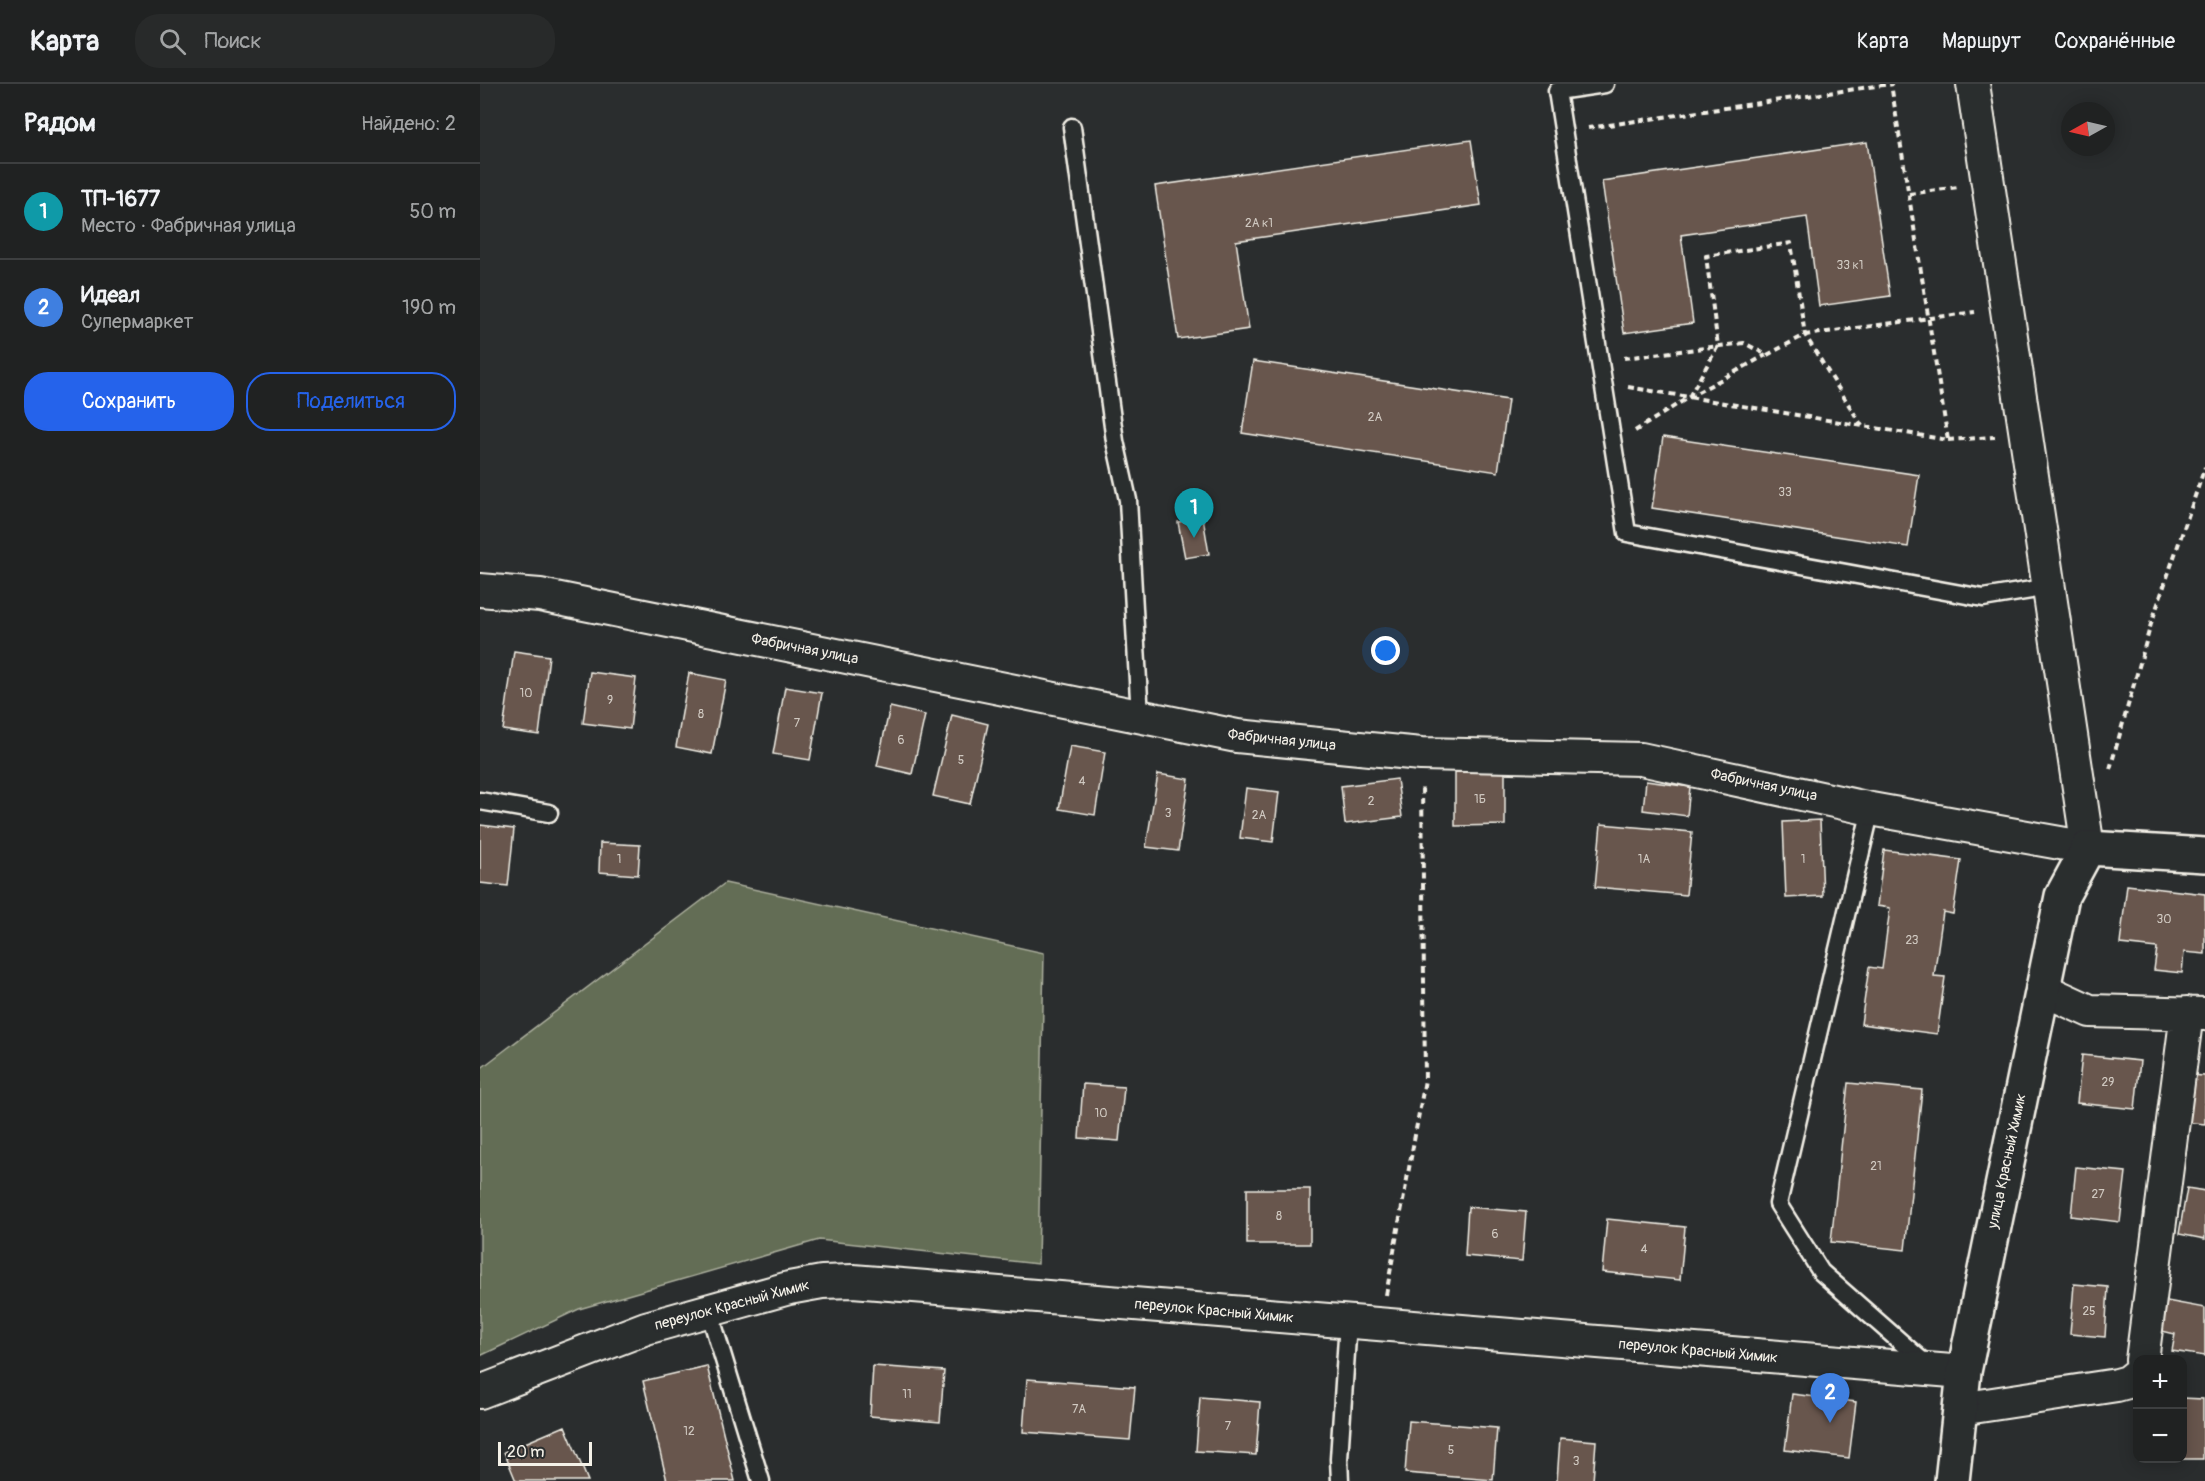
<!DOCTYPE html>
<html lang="ru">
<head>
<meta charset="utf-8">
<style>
	:root { --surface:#202222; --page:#282a2a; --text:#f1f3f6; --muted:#a2a4a5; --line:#3d3f40; --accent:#2563eb }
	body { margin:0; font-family:Pangolin,sans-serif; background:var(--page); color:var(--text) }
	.controls { position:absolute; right:18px; bottom:18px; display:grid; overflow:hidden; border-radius:12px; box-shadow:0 3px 15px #0003 }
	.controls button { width:54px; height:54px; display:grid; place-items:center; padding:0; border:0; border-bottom:2px solid var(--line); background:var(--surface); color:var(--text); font:30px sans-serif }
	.compass { position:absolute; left:1581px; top:18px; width:54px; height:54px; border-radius:50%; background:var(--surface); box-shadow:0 3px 15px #0003; rotate:262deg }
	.scale { position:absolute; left:18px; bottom:15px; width:94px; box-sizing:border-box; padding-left:6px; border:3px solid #f4f1e8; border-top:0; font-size:16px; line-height:21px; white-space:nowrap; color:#f4f1e8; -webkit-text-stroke:4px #2a2d2e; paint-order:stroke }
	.you { position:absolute; left:906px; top:567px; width:21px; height:21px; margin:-15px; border:4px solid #fff; border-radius:50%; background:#1a73e8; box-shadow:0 0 0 9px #1a73e833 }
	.badge { display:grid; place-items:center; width:39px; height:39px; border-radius:50%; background:var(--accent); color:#fff; font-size:20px; font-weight:700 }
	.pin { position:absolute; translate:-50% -50px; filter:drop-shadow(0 2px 3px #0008) }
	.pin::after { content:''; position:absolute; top:32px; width:21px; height:18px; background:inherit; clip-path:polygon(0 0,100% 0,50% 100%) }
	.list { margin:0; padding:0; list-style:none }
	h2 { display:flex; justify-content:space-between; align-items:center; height:78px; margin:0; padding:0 24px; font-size:26px }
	h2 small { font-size:20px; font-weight:400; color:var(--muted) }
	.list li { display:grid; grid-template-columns:39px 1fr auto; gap:18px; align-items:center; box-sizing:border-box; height:96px; padding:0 24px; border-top:2px solid var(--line) }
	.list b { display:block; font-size:22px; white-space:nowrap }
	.list p { margin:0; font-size:20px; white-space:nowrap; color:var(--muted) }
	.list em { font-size:20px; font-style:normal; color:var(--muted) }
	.actions { display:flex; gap:12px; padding:18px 24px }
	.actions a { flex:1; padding:14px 0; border:2px solid var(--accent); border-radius:24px; text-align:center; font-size:21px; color:var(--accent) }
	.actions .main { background:var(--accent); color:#fff }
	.icon { flex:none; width:33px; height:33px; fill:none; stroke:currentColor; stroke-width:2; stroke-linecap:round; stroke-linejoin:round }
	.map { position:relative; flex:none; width:1725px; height:1397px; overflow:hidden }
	header { display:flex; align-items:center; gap:36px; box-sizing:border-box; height:84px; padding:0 30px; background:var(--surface); border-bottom:2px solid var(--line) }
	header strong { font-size:28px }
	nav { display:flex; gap:33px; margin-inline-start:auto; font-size:21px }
	.search { width:420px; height:54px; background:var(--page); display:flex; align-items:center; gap:15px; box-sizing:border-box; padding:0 21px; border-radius:24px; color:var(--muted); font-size:22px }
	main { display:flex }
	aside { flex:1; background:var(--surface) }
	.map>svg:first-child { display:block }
</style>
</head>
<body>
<header>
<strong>Карта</strong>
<div class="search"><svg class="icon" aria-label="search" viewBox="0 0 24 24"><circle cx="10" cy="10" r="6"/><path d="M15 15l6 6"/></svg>Поиск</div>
<nav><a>Карта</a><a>Маршрут</a><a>Сохранённые</a></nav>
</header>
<main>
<aside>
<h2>Рядом<small>Найдено: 2</small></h2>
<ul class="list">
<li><span class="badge" style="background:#0f9aa8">1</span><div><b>ТП-1677</b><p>Место · Фабричная улица</p></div><em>50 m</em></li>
<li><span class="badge" style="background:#3f7fe0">2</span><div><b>Идеал</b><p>Супермаркет</p></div><em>190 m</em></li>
</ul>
<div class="actions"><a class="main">Сохранить</a><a>Поделиться</a></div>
</aside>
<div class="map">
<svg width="1725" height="1397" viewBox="0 0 1725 1397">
	<rect width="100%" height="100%" fill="#2a2d2e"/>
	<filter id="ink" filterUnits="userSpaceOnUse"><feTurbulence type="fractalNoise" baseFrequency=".0167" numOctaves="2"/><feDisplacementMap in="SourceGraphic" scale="12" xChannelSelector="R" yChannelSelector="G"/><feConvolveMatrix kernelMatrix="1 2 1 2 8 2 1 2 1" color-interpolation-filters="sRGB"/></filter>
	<g filter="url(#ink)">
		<path fill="#636d54" stroke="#acaf9e" stroke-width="1.5" d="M 245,799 L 564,869 L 558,1180 L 339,1156 L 99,1225 L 0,1272 L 0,985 Z"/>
		<path fill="#67574e" stroke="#f4f1e8" stroke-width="1.5" d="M 991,56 L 1001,121 L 756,157 L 769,245 L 698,255 L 675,102 Z
			M 1387,58 L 1410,212 L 1339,222 L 1327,133 L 1201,151 L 1213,239 L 1144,249 L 1122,97 Z
			M 773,277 L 1028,316 L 1018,388 L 762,349 Z
			M 1183,353 L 1439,391 L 1428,463 L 1172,424 Z
			M 723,434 L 729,470 L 705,474 L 698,438 Z
			M 34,567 L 69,572 L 59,651 L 23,646 Z
			M 110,588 L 156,594 L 150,645 L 103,639 Z
			M 209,589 L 246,596 L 232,670 L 196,663 Z
			M 305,603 L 342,609 L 330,676 L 293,670 Z
			M 410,623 L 445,631 L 432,690 L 397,682 Z
			M 472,631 L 508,640 L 490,720 L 453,712 Z
			M 590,662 L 625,668 L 615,731 L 579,725 Z
			M 975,688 L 1025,688 L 1025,741 L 975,742 Z
			M 678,690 L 709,695 L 698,767 L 666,763 Z
			M 917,695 L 922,733 L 865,740 L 861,702 Z
			M 1166,697 L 1210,703 L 1207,732 L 1163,726 Z
			M 766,704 L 799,708 L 793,758 L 760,754 Z
			M 1340,736 L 1343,812 L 1306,814 L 1303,738 Z
			M 1121,740 L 1212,748 L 1206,811 L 1115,803 Z
			M 0,741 L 34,745 L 28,802 L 0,799 Z
			M 120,759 L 160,761 L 158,791 L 119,788 Z
			M 1404,766 L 1481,776 L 1473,830 L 1463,828 L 1454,892 L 1465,893 L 1457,950 L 1381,940 L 1389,883 L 1402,885 L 1410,824 L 1397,822 Z
			M 1647,801 L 1725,810 L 1725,870 L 1704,868 L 1702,889 L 1674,886 L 1677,864 L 1640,860 Z
			M 1602,971 L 1660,977 L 1655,1025 L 1597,1019 Z
			M 1706,991 L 1725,992 L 1725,1040 L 1703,1038 Z
			M 1368,999 L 1442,1006 L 1425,1166 L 1351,1158 Z
			M 603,1000 L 644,1003 L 639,1057 L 599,1054 Z
			M 1596,1083 L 1646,1088 L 1640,1138 L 1591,1132 Z
			M 1707,1104 L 1725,1107 L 1725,1155 L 1699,1150 Z
			M 767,1105 L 830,1105 L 830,1160 L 767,1160 Z
			M 988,1123 L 1046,1128 L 1042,1177 L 985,1172 Z
			M 1127,1135 L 1205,1143 L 1200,1196 L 1122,1188 Z
			M 1594,1200 L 1628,1203 L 1625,1253 L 1590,1250 Z
			M 1687,1217 L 1725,1224 L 1725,1272 L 1692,1267 L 1695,1250 L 1682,1247 Z
			M 227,1282 L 255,1397 L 187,1397 L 163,1297 Z
			M 393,1282 L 464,1287 L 460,1338 L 390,1332 Z
			M 547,1295 L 655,1303 L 650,1356 L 543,1348 Z
			M 1312,1310 L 1376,1318 L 1369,1374 L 1305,1366 Z
			M 720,1313 L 780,1318 L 776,1371 L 716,1367 Z
			M 1702,1314 L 1723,1315 L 1723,1375 L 1675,1375 L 1702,1374 Z
			M 929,1337 L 1017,1344 L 1013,1396 L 925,1389 Z
			M 85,1342 L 108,1397 L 36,1397 L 24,1368 Z
			M 1080,1354 L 1116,1357 L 1113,1397 L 1077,1397 Z"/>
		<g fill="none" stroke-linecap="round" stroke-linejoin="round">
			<defs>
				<path id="lane" d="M 1125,0 L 1077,7 L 1147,449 L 1503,514 L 1569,503
					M 592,43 L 635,357 L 648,416 L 660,633
					M 0,717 L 69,729
					M 1391,725 L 1298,1120 L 1341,1188 L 1448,1282
					M 229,1227 L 281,1397
					M 860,1397 L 859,1375 L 868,1238"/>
				<path id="street" d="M 0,506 L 60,511 L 757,652 L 941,670 L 1161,675 L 1391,725 L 1608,764 L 1493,0
					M 1562,905 L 1610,927 L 1725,930
					M 1662,1276 L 1707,929
					M 0,1308 L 166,1244 L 309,1204 L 342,1198 L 373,1197 L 1484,1288
					M 1480,1325 L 1637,1301 L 1648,1298 L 1658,1290"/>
				<path id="secondary" d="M 1472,1397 L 1484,1288 L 1582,812 L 1608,764 L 1725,771"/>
			</defs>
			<use href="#lane" stroke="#f4f1e8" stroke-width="21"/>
			<use href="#street" stroke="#f4f1e8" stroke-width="36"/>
			<use href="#secondary" stroke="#f4f1e8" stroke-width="38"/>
			<path stroke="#f4f1e8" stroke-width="4" stroke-dasharray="6 4.5" stroke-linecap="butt" d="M 1108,44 L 1410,0
				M 1429,110 L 1478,103
				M 1144,274 L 1264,259 L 1287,271 L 1325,251 L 1495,228
				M 1148,303 L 1468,356 L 1411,0
				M 1209,313 L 1238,262 L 1226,172 L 1311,159 L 1325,251 L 1382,342
				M 1155,347 L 1209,313 L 1286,271
				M 1468,356 L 1515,353
				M 1630,685 L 1671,540 L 1725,383
				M 906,1211 L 945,996 L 942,700"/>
			<use href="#lane" stroke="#2a2d2e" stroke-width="16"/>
			<use href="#street" stroke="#2a2d2e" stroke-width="32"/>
			<use href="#secondary" stroke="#2a2d2e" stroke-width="33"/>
		</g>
	</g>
	<g text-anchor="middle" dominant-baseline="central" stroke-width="6" stroke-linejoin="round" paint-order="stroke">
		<g font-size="12" fill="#d1cac2">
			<text x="779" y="139">2А к1</text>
			<text x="1370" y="181">33 к1</text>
			<text x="895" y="333">2А</text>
			<text x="1305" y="408">33</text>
			<text x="46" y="609">10</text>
			<text x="130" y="616">9</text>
			<text x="221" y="630">8</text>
			<text x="317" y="639">7</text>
			<text x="421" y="656">6</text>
			<text x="481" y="676">5</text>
			<text x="602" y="697">4</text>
			<text x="1000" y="715">1Б</text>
			<text x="891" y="717">2</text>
			<text x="688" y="729">3</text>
			<text x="779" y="731">2А</text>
			<text x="139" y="775">1</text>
			<text x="1164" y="775">1А</text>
			<text x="1323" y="775">1</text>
			<text x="1684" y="835">30</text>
			<text x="1432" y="856">23</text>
			<text x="1628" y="998">29</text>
			<text x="621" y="1029">10</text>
			<text x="1396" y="1082">21</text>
			<text x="1618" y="1110">27</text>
			<text x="799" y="1132">8</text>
			<text x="1015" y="1150">6</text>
			<text x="1164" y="1165">4</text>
			<text x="1609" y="1227">25</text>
			<text x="427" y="1310">11</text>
			<text x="599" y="1325">7А</text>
			<text x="748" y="1342">7</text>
			<text x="209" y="1347">12</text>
			<text x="971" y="1366">5</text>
			<text x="1096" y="1377">3</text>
		</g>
		<g font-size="15" fill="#f4f1e8" stroke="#2a2d2e">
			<text transform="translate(325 565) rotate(11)">Фабричная улица</text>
			<text transform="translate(802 656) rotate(6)">Фабричная улица</text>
			<text transform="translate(1284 701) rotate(12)">Фабричная улица</text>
			<text transform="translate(1527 1077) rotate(-78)">улица Красный Химик</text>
			<text transform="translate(252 1221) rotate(-15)">переулок Красный Химик</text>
			<text transform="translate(734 1227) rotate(5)">переулок Красный Химик</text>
			<text transform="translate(1218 1267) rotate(5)">переулок Красный Химик</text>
		</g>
	</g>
</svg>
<div class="controls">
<button>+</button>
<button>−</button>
</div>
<svg class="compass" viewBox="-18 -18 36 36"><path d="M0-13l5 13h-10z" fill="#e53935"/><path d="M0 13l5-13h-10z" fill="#a2a4a5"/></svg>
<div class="scale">20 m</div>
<div class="you"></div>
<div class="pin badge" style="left:714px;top:454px;background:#0f9aa8">1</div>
<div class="pin badge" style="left:1350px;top:1339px;background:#3f7fe0">2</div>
</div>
</main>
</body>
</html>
